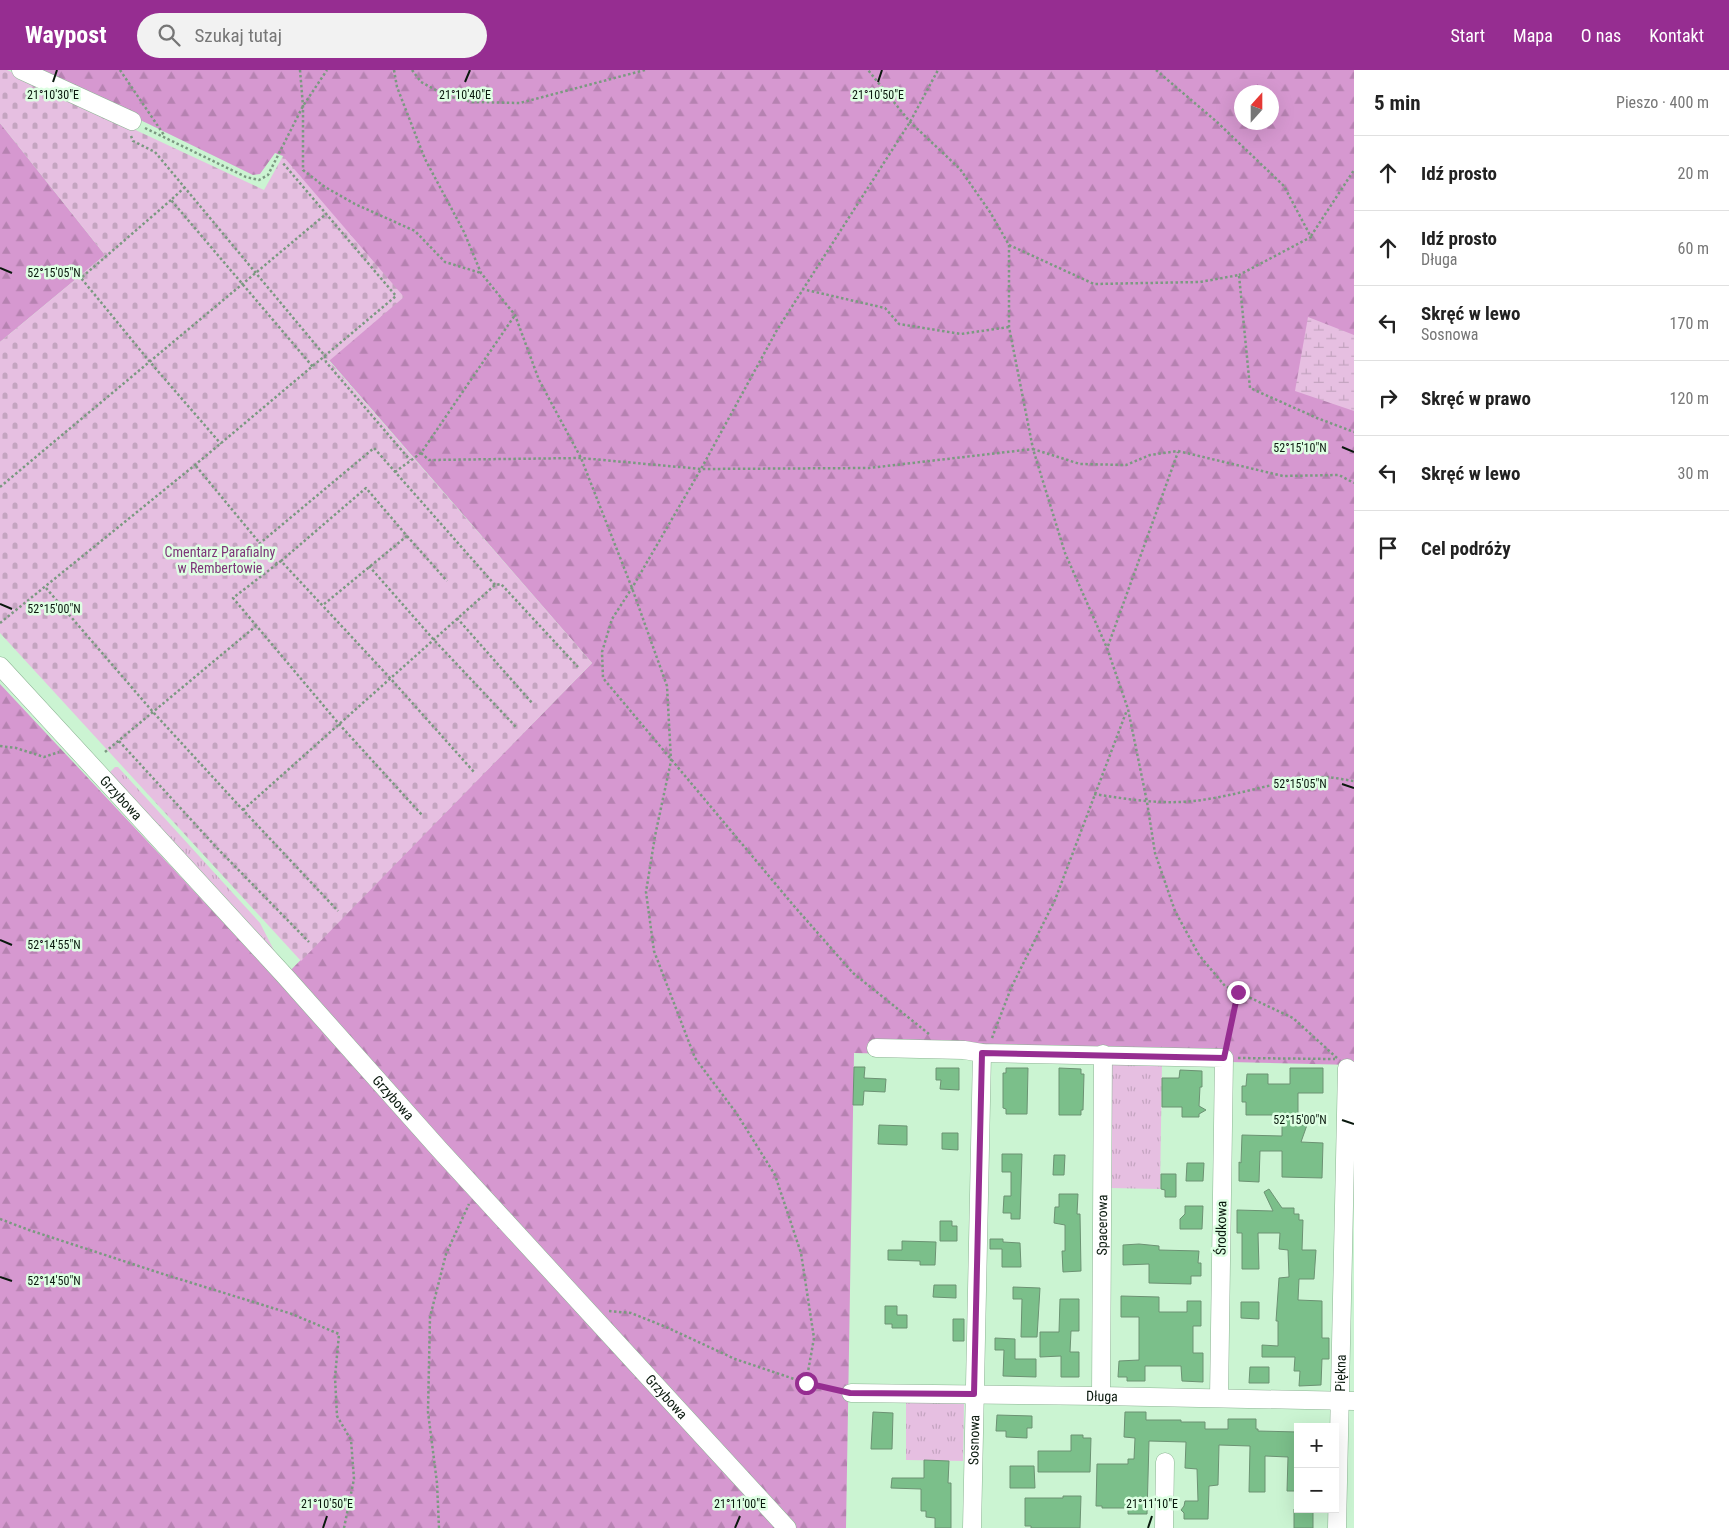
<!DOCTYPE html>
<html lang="pl">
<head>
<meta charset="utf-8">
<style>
	:root { --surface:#fff; --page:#f2f2f2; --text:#222; --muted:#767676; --line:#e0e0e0; --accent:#962d91 }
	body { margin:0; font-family:"Roboto Condensed",sans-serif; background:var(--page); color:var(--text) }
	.controls { position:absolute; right:15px; bottom:15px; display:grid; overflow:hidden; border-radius:0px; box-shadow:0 5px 20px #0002 }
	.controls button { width:45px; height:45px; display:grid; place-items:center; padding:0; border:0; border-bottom:1px solid var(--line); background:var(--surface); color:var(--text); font:25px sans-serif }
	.compass { position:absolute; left:1234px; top:15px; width:45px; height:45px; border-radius:50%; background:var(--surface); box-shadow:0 5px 20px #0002; rotate:21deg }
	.stop { position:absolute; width:15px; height:15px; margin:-11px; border:4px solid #962d91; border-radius:50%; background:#fff }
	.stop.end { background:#962d91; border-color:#fff; box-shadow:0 1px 5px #0008 }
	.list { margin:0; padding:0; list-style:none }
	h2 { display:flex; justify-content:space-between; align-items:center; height:65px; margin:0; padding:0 20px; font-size:21px }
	h2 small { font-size:16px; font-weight:400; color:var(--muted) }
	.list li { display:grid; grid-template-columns:32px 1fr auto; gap:15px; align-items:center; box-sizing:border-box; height:75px; padding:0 20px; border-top:1px solid var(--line) }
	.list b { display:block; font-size:19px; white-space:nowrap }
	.list p { margin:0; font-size:16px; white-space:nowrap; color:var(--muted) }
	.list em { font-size:16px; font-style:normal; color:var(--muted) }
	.icon { flex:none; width:28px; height:28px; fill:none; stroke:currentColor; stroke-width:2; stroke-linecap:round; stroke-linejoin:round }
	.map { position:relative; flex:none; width:1354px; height:1458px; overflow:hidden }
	header { display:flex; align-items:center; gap:30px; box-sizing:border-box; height:70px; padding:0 25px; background:var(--accent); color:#fff }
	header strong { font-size:24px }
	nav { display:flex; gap:28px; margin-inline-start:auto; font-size:18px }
	.search { width:350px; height:45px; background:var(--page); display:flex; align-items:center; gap:12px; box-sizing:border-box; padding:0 18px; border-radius:28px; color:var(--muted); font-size:19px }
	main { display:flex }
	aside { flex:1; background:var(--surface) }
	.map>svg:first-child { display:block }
</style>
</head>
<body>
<header>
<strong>Waypost</strong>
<div class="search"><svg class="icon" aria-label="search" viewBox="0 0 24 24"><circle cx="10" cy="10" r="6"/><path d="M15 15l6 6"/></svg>Szukaj tutaj</div>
<nav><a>Start</a><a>Mapa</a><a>O nas</a><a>Kontakt</a></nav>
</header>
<main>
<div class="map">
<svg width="1354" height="1458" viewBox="0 0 1354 1458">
	<defs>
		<pattern id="grass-tufts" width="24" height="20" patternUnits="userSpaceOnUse" patternTransform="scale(1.25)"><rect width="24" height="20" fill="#e6bfe1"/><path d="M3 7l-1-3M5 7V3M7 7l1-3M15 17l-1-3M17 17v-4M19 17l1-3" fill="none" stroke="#c4a4c0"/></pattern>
		<pattern id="forest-firs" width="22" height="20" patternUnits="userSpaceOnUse" patternTransform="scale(1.25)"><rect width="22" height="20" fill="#d698d0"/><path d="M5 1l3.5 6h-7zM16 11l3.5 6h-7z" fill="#b682b1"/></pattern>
		<pattern id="wetland-marsh" width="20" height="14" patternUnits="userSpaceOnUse" patternTransform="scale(1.25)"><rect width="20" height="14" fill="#e6bfe1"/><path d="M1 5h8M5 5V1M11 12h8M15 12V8" fill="none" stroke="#c4a4c0"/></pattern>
		<pattern id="cemetery-stones" width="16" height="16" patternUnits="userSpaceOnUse" patternTransform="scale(1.25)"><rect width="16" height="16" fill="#e6bfe1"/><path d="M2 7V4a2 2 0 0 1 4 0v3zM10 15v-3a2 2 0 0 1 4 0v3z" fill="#c4a4c0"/></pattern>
	</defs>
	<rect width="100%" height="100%" fill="#cbf4d2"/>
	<path fill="url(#grass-tufts)" d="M 115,697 L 118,697 L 260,853 L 278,888 L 108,704 Z
		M 1111,989 L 1162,991 L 1160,1119 L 1110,1118 Z
		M 906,1333 L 964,1333 L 963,1391 L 906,1390 Z"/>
	<path fill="url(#forest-firs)" fill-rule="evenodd" d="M 38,0 L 1354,0 L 1354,995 L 854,983 L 846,1458 L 0,1458 L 0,614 L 266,898 L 285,906 L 592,593 L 329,290 L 283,86 L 275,83 L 260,104 L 253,105 ZM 1242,22 L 1272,22 L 1272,52 L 1242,52 Z
		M 0,53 L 105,185 L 0,272 Z"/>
	<path fill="url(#wetland-marsh)" d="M 1308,247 L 1354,265 L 1354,341 L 1295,321 Z"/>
	<path fill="url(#cemetery-stones)" d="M 0,0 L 7,0 L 264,120 L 283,86 L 404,227 L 329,291 L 592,593 L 301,891 L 0,563 L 0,272 L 105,185 L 0,53 Z"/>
	<path fill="#7bbf8a" stroke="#6c9273" d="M 854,997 L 865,997 L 864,1008 L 886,1009 L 885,1022 L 864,1021 L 863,1035 L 853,1035 Z
		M 936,998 L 959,998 L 959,1020 L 940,1019 L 941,1010 L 936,1010 Z
		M 1006,998 L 1028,998 L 1027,1044 L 1006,1044 L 1006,1039 L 1003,1038 L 1003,1003 L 1006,1003 Z
		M 1059,998 L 1081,999 L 1081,1004 L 1084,1004 L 1083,1040 L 1081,1040 L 1081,1045 L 1059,1045 Z
		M 1290,998 L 1323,998 L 1323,1023 L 1298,1023 L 1298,1055 L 1307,1055 L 1301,1072 L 1323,1073 L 1322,1108 L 1282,1107 L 1282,1081 L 1260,1081 L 1259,1112 L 1239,1111 L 1239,1092 L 1241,1093 L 1242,1065 L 1282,1066 L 1282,1045 L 1246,1045 L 1246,1032 L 1242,1032 L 1242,1016 L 1246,1016 L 1247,1004 L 1268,1004 L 1268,1014 L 1290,1014 Z
		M 1180,1000 L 1202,1001 L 1202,1017 L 1200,1017 L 1199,1036 L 1206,1040 L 1199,1044 L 1199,1047 L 1182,1047 L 1182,1037 L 1162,1037 L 1162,1008 L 1179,1008 Z
		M 879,1055 L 907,1056 L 907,1075 L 878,1074 Z
		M 942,1063 L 958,1063 L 958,1080 L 942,1079 Z
		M 1002,1084 L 1022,1084 L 1020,1149 L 1011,1149 L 1011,1143 L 1003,1143 L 1004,1126 L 1011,1126 L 1011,1102 L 1002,1102 Z
		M 1054,1085 L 1065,1085 L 1064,1105 L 1053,1105 Z
		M 1187,1093 L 1204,1093 L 1203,1111 L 1186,1111 Z
		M 1161,1104 L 1176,1104 L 1176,1127 L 1165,1127 L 1165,1120 L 1161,1119 Z
		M 1269,1119 L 1282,1138 L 1294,1138 L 1294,1144 L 1299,1144 L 1299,1150 L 1303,1150 L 1302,1180 L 1316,1180 L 1314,1209 L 1299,1209 L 1298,1230 L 1322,1231 L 1322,1268 L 1329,1268 L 1329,1289 L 1322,1289 L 1321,1315 L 1299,1316 L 1300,1301 L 1294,1301 L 1295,1287 L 1262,1287 L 1262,1275 L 1278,1276 L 1278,1251 L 1276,1251 L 1279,1208 L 1289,1207 L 1288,1180 L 1279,1179 L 1280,1163 L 1258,1163 L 1259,1199 L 1242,1199 L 1242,1163 L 1237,1163 L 1237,1140 L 1273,1141 L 1264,1122 Z
		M 1059,1124 L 1078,1124 L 1077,1144 L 1080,1144 L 1081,1201 L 1063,1202 L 1062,1181 L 1065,1181 L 1065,1155 L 1054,1153 L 1055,1137 L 1059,1137 Z
		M 1185,1136 L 1203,1136 L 1202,1159 L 1180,1159 L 1180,1149 L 1185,1144 Z
		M 940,1151 L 952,1151 L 952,1156 L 957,1156 L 957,1171 L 940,1171 Z
		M 990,1169 L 1003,1169 L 1003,1172 L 1020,1173 L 1021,1197 L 1002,1197 L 1002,1179 L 990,1179 Z
		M 902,1171 L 936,1172 L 935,1195 L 920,1195 L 920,1191 L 888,1190 L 888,1180 L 902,1180 Z
		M 1139,1174 L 1159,1176 L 1159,1180 L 1199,1181 L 1198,1193 L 1201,1193 L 1201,1206 L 1191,1206 L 1191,1214 L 1149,1213 L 1149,1194 L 1123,1195 L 1123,1175 Z
		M 934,1215 L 956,1215 L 956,1228 L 933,1227 Z
		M 1013,1217 L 1040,1218 L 1037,1267 L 1021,1267 L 1022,1229 L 1013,1229 Z
		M 1121,1226 L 1159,1227 L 1159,1242 L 1187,1242 L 1187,1231 L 1201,1231 L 1201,1256 L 1193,1256 L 1193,1283 L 1203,1283 L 1203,1312 L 1182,1311 L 1181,1296 L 1145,1296 L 1145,1311 L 1127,1311 L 1127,1307 L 1118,1307 L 1119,1291 L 1139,1290 L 1139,1247 L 1121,1247 Z
		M 1060,1229 L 1079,1229 L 1079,1261 L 1071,1261 L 1070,1282 L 1079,1282 L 1079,1307 L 1061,1307 L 1061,1286 L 1040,1287 L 1040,1262 L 1059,1262 Z
		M 1241,1232 L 1259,1232 L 1259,1249 L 1241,1248 Z
		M 885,1236 L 897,1236 L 897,1245 L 907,1245 L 907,1258 L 892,1258 L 892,1254 L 885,1254 Z
		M 953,1249 L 964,1249 L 964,1271 L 953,1271 Z
		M 995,1268 L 1015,1269 L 1015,1289 L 1036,1289 L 1036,1307 L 1003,1306 L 1004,1280 L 995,1280 Z
		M 1250,1297 L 1269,1297 L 1269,1313 L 1249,1313 Z
		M 873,1342 L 893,1343 L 892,1379 L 871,1379 Z
		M 1125,1342 L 1146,1342 L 1146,1350 L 1181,1350 L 1181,1352 L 1205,1352 L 1205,1359 L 1228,1359 L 1228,1349 L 1256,1349 L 1256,1359 L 1258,1359 L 1258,1361 L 1298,1362 L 1298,1421 L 1287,1421 L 1288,1387 L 1265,1386 L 1265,1422 L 1249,1422 L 1250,1376 L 1219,1375 L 1218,1415 L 1209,1416 L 1208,1449 L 1184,1449 L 1184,1443 L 1181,1440 L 1184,1436 L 1185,1431 L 1198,1431 L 1197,1399 L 1185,1398 L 1186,1372 L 1149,1371 L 1147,1444 L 1128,1444 L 1128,1438 L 1102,1438 L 1102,1436 L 1096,1436 L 1097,1394 L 1128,1394 L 1128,1389 L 1134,1389 L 1135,1368 L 1124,1367 Z
		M 997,1345 L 1032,1346 L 1032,1358 L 1027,1358 L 1027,1368 L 1006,1367 L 1006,1361 L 996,1361 Z
		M 1071,1365 L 1083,1365 L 1083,1368 L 1091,1368 L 1090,1402 L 1038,1402 L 1038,1381 L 1071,1381 Z
		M 924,1390 L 949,1391 L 948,1413 L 951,1413 L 951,1458 L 935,1458 L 935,1448 L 926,1447 L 926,1441 L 921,1441 L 921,1419 L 891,1418 L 892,1408 L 924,1408 Z
		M 1010,1396 L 1034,1396 L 1035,1418 L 1010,1418 Z
		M 1063,1426 L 1081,1426 L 1080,1458 L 1031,1458 L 1031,1456 L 1025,1456 L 1025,1428 L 1063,1428 Z
		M 1294,1439 L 1313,1439 L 1313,1458 L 1294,1458 Z"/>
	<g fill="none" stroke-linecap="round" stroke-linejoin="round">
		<defs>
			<g id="minor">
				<path d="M 21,0 L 132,51"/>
				<path id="s1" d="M 0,596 L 285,906 L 439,1079 L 787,1458"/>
				<path d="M 876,978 L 964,980 L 982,983 L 1224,988 L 1219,1328"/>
				<path id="s2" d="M 851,1323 L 1101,1326 L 1354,1331"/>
				<path id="s3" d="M 1101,1326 L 1103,984"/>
				<path id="s4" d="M 972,1458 L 982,983"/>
				<path d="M 1164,1458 L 1165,1392"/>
				<path id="s5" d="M 1337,1458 L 1347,998"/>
			</g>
		</defs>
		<use href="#minor" stroke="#8db494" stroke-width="19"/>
		<path stroke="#7b9981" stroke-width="2.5" stroke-dasharray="2.5 2.5" stroke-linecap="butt" d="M 120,0 L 164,65
			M 300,0 L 303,36 L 303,100 L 325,117 L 355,134 L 415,161 L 445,192 L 481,203
			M 394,0 L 397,17 L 425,89 L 464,162 L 481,203 L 515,245 L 539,310 L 581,388 L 632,518 L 667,616 L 671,691 L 655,766 L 646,822 L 654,881 L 695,988 L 737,1044 L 775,1105 L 801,1183 L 814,1268 L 806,1313
			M 412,0 L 421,12 L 447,26 L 472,32 L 520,33 L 645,0
			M 1156,0 L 1217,52 L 1284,116 L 1311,167 L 1239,205
			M 145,58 L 246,107 L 259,110 L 268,105 L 303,36 L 327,0
			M 131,66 L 133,71 L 155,82 L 325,286 L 326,292 L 410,390
			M 185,117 L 171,130 L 313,297
			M 171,130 L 81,208 L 150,292 L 221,374
			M 1311,166 L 1354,100
			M 1009,175 L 1094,214 L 1200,212 L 1239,205 L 1250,318 L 1317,348 L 1354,362
			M 802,219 L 885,238 L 899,254 L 961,264 L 1009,257
			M 421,383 L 429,390 L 581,388 L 701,399 L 869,398 L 1033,379 L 1009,257 L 1009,175 L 990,142 L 960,99 L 910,52 L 868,0
			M 196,396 L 277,494 L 281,491 L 390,608 L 474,702
			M 395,402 L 421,383 L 515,245
			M 0,417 L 326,144
			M 407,466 L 447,511
			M 259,474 L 374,378 L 495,515
			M 281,491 L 366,418 L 407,466 L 323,535
			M 277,494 L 233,528 L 339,654 L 422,745
			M 369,496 L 434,570 L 516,657
			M 46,518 L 153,642 L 243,740 L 338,841
			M 457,548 L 533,634
			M 0,553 L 195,395 L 396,226 L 282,92
			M 1108,576 L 1178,382
			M 119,671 L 217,778 L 309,872
			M 0,676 L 16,678 L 44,687 L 59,682
			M 105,682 L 256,556
			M 1094,724 C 1132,730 1169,736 1208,729 C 1247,723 1284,709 1324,707 C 1334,707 1344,710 1354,711
			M 243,740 L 495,515 L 501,514 L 578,597
			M 929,964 L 853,903 L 794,836 L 603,608 L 602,582 L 612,549 L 632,518 L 701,399 L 777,260 L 910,52 L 938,0
			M 992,968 L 1011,918 L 1055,830 L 1127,640
			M 1226,975 L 1238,922
			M 1238,988 L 1335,989
			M 1337,988 L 1293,948 L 1225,916 L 1199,885 L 1175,841 L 1155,783 L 1147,732 L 1128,639 L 1107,578 L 1065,483 L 1033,379 L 1080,394 L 1126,395 L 1150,385 L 1178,381 L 1283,406 L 1339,405 L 1354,413
			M 0,1149 L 29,1160 L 163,1204 L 292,1244 L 339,1264 L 335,1307 L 337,1346 L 351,1370 L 354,1409 L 344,1458
			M 609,1241 L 631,1243 L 666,1257 L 735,1289 L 806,1313 L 837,1320
			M 439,1458 L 437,1413 L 428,1342 L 430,1247 L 446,1184 L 469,1134"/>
		<use href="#minor" stroke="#fff" stroke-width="18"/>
	</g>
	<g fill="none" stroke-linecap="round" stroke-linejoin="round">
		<path stroke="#962d91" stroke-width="6" d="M 806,1313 L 850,1323 L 974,1324 L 982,983 L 1224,988 L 1238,922"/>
	</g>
	<path fill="none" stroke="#0a190e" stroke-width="2" d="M 53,12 L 57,0M 465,12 L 470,0M 878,12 L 882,0M 0,198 L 12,203M 1342,377 L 1354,382M 0,534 L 12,539M 1342,714 L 1354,718M 0,870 L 12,875M 1342,1050 L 1354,1054M 0,1207 L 12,1211M 323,1458 L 327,1446M 735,1458 L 740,1446M 1148,1458 L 1152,1446"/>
	<g text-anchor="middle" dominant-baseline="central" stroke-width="5" stroke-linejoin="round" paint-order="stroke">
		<g font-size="14" fill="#7e3579" stroke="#deffe3">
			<text x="220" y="482">Cmentarz Parafialny<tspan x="220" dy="16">w Rembertowie</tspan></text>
		</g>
		<g font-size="14" fill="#0a190e" stroke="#deffe3">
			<text stroke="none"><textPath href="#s1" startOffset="179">Grzybowa</textPath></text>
			<text stroke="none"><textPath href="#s1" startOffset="584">Grzybowa</textPath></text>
			<text stroke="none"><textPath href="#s3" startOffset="171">Spacerowa</textPath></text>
			<text transform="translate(1221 1158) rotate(-89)">Środkowa</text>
			<text stroke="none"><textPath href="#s5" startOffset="155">Piękna</textPath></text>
			<text stroke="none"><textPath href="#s1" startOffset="989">Grzybowa</textPath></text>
			<text stroke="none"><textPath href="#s2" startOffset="251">Długa</textPath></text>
			<text stroke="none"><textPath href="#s4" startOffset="88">Sosnowa</textPath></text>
		</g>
	</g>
	<g font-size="12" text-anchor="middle" fill="#0a190e" stroke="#deffe3" stroke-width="5" stroke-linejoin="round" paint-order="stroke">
		<text x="53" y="29">21°10'30"E</text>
		<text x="465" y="29">21°10'40"E</text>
		<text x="878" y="29">21°10'50"E</text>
		<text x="54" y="207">52°15'05"N</text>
		<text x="1300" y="382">52°15'10"N</text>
		<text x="54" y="543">52°15'00"N</text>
		<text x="1300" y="718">52°15'05"N</text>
		<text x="54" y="879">52°14'55"N</text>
		<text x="1300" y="1054">52°15'00"N</text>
		<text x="54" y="1215">52°14'50"N</text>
		<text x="327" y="1438">21°10'50"E</text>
		<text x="740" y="1438">21°11'00"E</text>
		<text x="1152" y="1438">21°11'10"E</text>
	</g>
</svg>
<div class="controls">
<button>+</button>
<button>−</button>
</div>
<svg class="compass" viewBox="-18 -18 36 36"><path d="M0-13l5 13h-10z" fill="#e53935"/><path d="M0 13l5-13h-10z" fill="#767676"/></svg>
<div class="stop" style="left:806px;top:1313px"></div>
<div class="stop end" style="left:1238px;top:922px"></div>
</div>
<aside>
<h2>5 min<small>Pieszo · 400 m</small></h2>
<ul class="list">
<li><svg class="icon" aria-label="ahead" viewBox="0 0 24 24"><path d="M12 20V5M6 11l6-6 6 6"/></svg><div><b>Idź prosto</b></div><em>20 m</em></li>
<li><svg class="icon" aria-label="ahead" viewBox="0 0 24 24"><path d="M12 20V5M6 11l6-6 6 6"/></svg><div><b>Idź prosto</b><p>Długa</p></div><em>60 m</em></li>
<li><svg class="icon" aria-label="left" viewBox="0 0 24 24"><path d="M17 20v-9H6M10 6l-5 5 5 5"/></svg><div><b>Skręć w lewo</b><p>Sosnowa</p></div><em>170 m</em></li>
<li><svg class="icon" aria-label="right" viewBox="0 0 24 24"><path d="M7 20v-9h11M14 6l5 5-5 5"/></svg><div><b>Skręć w prawo</b></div><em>120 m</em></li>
<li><svg class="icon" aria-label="left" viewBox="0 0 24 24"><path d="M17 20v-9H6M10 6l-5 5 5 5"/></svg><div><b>Skręć w lewo</b></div><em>30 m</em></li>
<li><svg class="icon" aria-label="arrive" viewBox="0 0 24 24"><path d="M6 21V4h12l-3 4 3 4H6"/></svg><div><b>Cel podróży</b></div></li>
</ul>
</aside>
</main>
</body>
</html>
